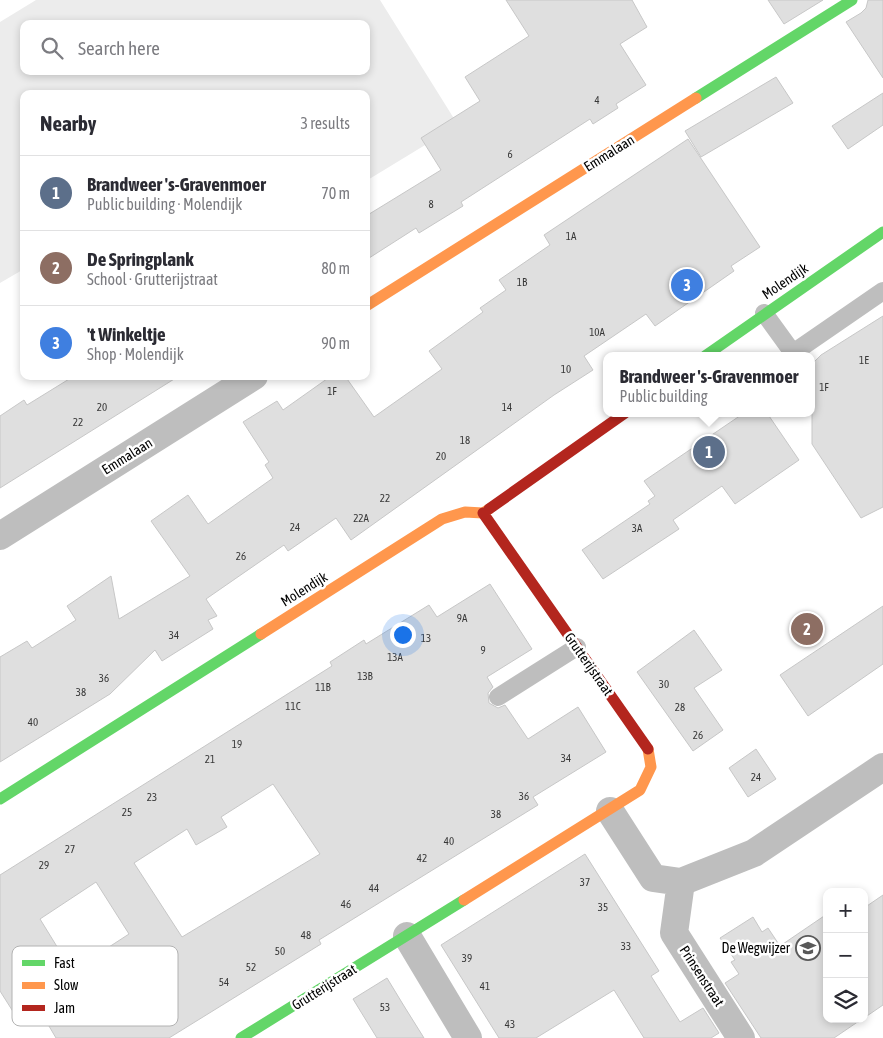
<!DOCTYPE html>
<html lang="en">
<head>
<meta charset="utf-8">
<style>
	:root { --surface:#fff; --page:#f7f7f7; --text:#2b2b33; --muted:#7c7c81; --line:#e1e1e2; --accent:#111827 }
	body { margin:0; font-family:"Asap Condensed",sans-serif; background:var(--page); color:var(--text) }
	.controls { position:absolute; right:15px; bottom:15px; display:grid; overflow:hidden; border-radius:10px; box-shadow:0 2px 8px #0003 }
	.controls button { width:45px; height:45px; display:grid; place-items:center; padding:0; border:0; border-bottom:1px solid var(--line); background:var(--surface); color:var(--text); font:25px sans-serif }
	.you { position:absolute; left:402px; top:634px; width:18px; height:18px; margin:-12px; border:4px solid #fff; border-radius:50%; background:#1a73e8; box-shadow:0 0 0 8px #1a73e833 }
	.badge { display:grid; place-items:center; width:32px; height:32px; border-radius:50%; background:var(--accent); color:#fff; font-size:16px; font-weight:700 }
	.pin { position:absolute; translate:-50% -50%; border:2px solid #fff; box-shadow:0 1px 5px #0006 }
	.popup { position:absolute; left:603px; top:352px; width:212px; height:65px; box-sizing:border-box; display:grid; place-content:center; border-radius:10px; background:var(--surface); filter:drop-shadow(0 1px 4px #0005); font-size:16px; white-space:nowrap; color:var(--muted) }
	.popup b { font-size:19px; color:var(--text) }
	.popup::after { content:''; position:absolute; left:50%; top:100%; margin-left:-10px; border:10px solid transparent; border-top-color:var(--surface) }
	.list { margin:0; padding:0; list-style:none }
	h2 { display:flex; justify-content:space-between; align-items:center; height:65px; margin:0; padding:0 20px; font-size:21px }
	h2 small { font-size:16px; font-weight:400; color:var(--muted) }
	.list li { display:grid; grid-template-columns:32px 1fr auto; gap:15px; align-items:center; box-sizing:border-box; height:75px; padding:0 20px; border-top:1px solid var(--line) }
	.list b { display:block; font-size:19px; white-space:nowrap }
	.list p { margin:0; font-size:16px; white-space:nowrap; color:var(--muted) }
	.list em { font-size:16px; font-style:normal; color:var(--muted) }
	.icon { flex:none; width:28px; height:28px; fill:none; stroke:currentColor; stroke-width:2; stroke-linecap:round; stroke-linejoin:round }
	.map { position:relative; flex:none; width:883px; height:1038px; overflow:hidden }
	.search { position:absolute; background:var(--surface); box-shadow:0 2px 8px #0003; left:20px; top:20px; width:350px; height:55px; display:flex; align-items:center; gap:12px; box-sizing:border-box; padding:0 18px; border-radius:10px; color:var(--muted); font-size:19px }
	.panel { position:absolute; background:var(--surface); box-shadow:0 2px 8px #0003; left:20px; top:90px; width:350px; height:290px; border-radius:10px }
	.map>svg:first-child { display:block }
</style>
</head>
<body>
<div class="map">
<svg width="883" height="1038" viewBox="0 0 883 1038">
	<rect width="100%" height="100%" fill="#fff"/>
	<path fill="#ececec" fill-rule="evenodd" d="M 36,0 L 380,0 L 458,125 L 366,181 L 366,94 L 24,94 L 24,269 L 0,283 L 0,22 ZM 24,24 L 366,24 L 366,71 L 24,71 Z"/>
	<path fill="#dfdfdf" stroke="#c7c7c7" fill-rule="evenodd" d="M 506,0 L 632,0 L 647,27 L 620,44 L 646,85 L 616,104 L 618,108 L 593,124 L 590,119 L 461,202 L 463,206 L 419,233 L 416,228 L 366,260 L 366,216 L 441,170 L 421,138 L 480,101 L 465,77 L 529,36 Z
		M 768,0 L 823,0 L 784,24 Z
		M 868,0 L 883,0 L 883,78 L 846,22 L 861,13 L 866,8 Z
		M 776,77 L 793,103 L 701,157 L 685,131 Z
		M 883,93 L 883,125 L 848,149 L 832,126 Z
		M 688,139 L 760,247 L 731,266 L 734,271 L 655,326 L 646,314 L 584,356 L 593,370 L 554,395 L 351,540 L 336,518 L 288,551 L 284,545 L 206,599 L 217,616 L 208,620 L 213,629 L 162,661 L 155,650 L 110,694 L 0,762 L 0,657 L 27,641 L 32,648 L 76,620 L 67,606 L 111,576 L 119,619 L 190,576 L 151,521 L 188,495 L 208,524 L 273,478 L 265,465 L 269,462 L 243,422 L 277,401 L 283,410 L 331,376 L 345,376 L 374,417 L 442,369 L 429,351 L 483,312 L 480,308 L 506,290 L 499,280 L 550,245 L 544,235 Z
		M 883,316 L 883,507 L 861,518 L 812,444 L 812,364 L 821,355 Z
		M 74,376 L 179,376 L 0,488 L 0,416 L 24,400 L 27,405 Z
		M 744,413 L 767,413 L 799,460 L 735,504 L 722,486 L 673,520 L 679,529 L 603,579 L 582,550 L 650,504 L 648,501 L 655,496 L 644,481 Z
		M 490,584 L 532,649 L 487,677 L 493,687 L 488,693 L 489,703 L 498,708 L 505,705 L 528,739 L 578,707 L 606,752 L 533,797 L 538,805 L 319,940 L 321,944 L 169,1038 L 56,1038 L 39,1009 L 19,1021 L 0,991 L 0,875 L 332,666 L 330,662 L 364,640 L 366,644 L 429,605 L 437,617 ZM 273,784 L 320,854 L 182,937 L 134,863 L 187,829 L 196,845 L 227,827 L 221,817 ZM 96,882 L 129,934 L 72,971 L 40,919 Z
		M 883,606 L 883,664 L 808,716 L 780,675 Z
		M 694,630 L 722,670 L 694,688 L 723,730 L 693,751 L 637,672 Z
		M 756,749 L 776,779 L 748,797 L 729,768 Z
		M 585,854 L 659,971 L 651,976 L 680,1022 L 703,1008 L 719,1033 L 711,1038 L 644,1038 L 614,990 L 536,1038 L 499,1038 L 441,945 Z
		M 883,895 L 883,1005 L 864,1018 L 864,908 Z
		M 827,914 L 827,1019 L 862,1019 L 834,1038 L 761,1038 L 725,983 L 739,974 L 731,962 L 735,960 L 720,938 L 753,917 L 762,932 L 768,928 L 780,946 Z
		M 387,978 L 404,1006 L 424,1038 L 377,1038 L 353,999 Z"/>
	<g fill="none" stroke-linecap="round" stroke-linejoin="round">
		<path stroke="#bebebe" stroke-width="18" d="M 764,313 L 793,353 L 883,291
			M 498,697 L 577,647"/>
		<path stroke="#bebebe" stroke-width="28" d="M 0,536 L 254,376
			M 610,811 L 653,878 L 681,882 L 754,853 L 883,767
			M 681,882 L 674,933 L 741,1038
			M 407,936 L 468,1038"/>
		<path stroke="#63d668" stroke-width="11" d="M 696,98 L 852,0
			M 705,356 L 883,232
			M 0,799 L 261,634
			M 241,1038 L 464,900"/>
		<path stroke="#ff974d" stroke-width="11" d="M 366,306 L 696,98
			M 261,634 L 442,519 L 465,512 L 483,513 L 489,509
			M 464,900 L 640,790 L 651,767 L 648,749"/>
		<path stroke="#b3261e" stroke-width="11" d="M 489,509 L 625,413
			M 483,513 L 648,749"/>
	</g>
	<defs>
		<symbol id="school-ring" viewBox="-11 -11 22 22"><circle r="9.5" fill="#fff" stroke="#595959" stroke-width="1.5"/><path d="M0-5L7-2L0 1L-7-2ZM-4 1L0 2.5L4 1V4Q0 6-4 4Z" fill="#595959"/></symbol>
	</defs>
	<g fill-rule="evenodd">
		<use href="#school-ring" x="794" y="934" width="28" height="28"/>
	</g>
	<g text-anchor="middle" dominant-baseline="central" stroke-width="5" stroke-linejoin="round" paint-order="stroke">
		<g font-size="11" fill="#383838">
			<text x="597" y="100">4</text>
			<text x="510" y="154">6</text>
			<text x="431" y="204">8</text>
			<text x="571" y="236">1A</text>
			<text x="522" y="282">1B</text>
			<text x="597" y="332">10A</text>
			<text x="864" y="360">1E</text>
			<text x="566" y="369">10</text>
			<text x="824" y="387">1F</text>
			<text x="332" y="391">1F</text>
			<text x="102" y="407">20</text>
			<text x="507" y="407">14</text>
			<text x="78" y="422">22</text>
			<text x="465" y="440">18</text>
			<text x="441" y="456">20</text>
			<text x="385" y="498">22</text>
			<text x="361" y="518">22A</text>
			<text x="295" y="527">24</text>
			<text x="637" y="528">3A</text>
			<text x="241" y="556">26</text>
			<text x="462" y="618">9A</text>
			<text x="174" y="635">34</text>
			<text x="426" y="638">13</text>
			<text x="483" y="650">9</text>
			<text x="395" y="657">13A</text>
			<text x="365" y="676">13B</text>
			<text x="104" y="678">36</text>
			<text x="664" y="684">30</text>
			<text x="323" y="687">11B</text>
			<text x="81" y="692">38</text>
			<text x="293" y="706">11C</text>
			<text x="680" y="707">28</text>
			<text x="33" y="722">40</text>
			<text x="698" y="735">26</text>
			<text x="237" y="744">19</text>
			<text x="566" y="758">34</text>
			<text x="210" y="759">21</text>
			<text x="756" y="777">24</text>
			<text x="524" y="796">36</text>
			<text x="152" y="797">23</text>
			<text x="127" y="812">25</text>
			<text x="496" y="814">38</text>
			<text x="449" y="841">40</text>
			<text x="70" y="849">27</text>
			<text x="422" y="858">42</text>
			<text x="44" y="865">29</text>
			<text x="585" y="882">37</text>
			<text x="374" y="888">44</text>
			<text x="346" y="904">46</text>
			<text x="603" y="907">35</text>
			<text x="306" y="935">48</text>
			<text x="626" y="946">33</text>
			<text x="280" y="951">50</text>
			<text x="467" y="958">39</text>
			<text x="251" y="967">52</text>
			<text x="224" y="982">54</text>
			<text x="485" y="986">41</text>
			<text x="385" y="1007">53</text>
			<text x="510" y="1024">43</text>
		</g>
		<g font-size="14" fill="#000" stroke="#fff">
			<text transform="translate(609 153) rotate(-32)">Emmalaan</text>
			<text transform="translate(785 281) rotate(-34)">Molendijk</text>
			<text transform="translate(127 456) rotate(-32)">Emmalaan</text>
			<text transform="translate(304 589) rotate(-32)">Molendijk</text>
			<text transform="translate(589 664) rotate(55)">Grutterijstraat</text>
			<text transform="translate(702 976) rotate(57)">Prinsenstraat</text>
			<text transform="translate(324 987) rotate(-32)">Grutterijstraat</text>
		</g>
		<g font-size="14" fill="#000" stroke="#fff" text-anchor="end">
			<text x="790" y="948">De Wegwijzer</text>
		</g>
	</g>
	<rect x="12" y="946" width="166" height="80" rx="8" fill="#fff" stroke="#b2b2b2" stroke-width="1"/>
	<rect x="22" y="960" width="23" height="6" fill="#63d668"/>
	<rect x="22" y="982" width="23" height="7" fill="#ff974d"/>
	<rect x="22" y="1005" width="23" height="6" fill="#b3261e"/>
	<g font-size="14" fill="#000">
		<text x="54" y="968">Fast</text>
		<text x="54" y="990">Slow</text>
		<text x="54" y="1013">Jam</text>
	</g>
</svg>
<div class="controls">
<button>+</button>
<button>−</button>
<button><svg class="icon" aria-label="layers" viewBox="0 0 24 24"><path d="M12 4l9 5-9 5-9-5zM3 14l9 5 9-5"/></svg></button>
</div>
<div class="you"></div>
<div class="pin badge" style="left:709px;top:452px;background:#5c6f8a">1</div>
<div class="popup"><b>Brandweer 's-Gravenmoer</b>Public building</div>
<div class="pin badge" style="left:807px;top:629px;background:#8d6e63">2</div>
<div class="pin badge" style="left:687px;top:285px;background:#3f7fe0">3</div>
<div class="search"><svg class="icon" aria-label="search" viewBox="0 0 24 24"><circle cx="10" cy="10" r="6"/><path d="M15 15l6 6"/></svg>Search here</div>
<section class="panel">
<h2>Nearby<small>3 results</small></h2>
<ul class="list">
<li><span class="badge" style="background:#5c6f8a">1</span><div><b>Brandweer 's-Gravenmoer</b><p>Public building · Molendijk</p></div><em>70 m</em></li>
<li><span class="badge" style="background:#8d6e63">2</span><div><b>De Springplank</b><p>School · Grutterijstraat</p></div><em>80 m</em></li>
<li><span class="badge" style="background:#3f7fe0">3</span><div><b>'t Winkeltje</b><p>Shop · Molendijk</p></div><em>90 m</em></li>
</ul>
</section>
</div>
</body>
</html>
